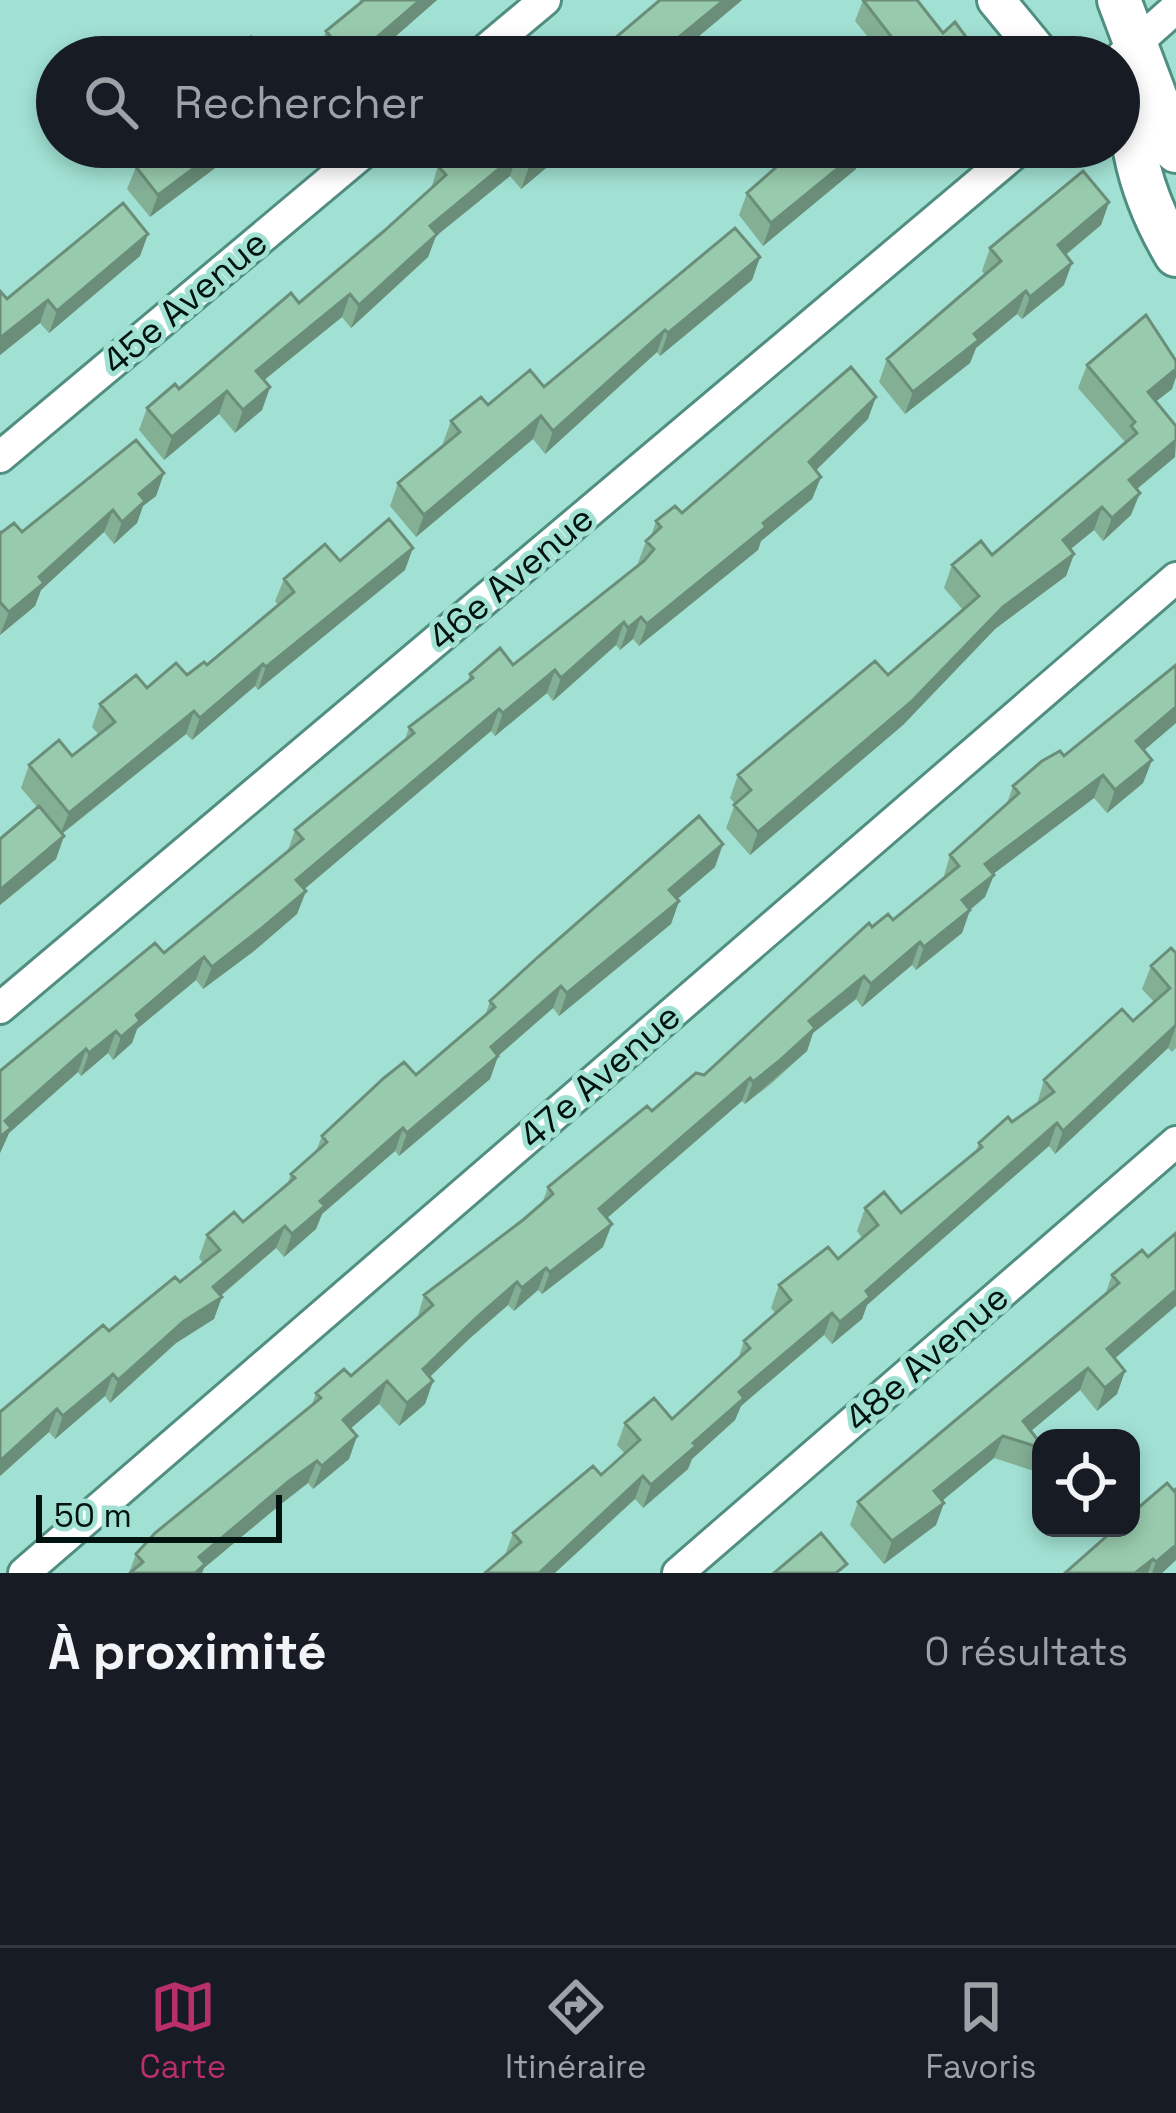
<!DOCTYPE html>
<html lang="fr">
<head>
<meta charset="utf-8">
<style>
	:root { --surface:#171b24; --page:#242831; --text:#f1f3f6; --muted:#9ea1a6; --line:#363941; --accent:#b92f6b }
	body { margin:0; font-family:"Space Grotesk",sans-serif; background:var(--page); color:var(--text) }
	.controls { position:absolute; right:36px; bottom:36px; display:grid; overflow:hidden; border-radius:24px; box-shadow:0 6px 18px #0003 }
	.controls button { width:108px; height:108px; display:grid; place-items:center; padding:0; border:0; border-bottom:3px solid var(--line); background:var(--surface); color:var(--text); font:60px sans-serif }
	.scale { position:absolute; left:36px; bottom:30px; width:246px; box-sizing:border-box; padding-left:12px; border:6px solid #00130f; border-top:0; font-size:33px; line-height:42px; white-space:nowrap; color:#00130f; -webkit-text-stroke:9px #a1e1d3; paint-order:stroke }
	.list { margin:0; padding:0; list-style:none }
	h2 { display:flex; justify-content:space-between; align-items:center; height:156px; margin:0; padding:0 48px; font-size:51px }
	h2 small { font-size:39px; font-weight:400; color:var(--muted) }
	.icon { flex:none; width:66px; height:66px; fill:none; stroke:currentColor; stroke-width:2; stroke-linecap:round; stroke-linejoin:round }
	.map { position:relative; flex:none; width:1176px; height:1573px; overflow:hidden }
	.search { position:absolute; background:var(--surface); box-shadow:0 6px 18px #0003; left:36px; right:36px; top:36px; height:132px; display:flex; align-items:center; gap:30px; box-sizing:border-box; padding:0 42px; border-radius:66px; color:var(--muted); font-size:45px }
	.sheet { height:372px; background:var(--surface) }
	nav { display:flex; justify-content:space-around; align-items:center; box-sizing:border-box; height:168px; border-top:3px solid var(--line); background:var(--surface); font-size:33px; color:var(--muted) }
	nav a { display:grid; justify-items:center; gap:6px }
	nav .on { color:var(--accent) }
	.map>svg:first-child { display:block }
</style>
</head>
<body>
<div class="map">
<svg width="1176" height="1573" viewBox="0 0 1176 1573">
	<rect width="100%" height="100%" fill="#a1e1d3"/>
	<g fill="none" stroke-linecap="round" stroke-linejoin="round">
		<defs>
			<path id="minor" d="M 1122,56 L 1176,8
				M 477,57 L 545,0
				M 0,457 L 370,147
				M 0,1008 L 1022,147
				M 24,1573 L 1176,578
				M 678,1573 L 1176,1142"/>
			<path id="tertiary" d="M 996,0 L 1043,57"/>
			<path id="secondary" d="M 1119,0 L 1176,151
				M 1134,44 C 1123,123 1135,186 1176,255"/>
		</defs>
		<use href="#minor" stroke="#4f8e80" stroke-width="36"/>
		<use href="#tertiary" stroke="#4f8e80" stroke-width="42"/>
		<use href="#secondary" stroke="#4f8e80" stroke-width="48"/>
		<use href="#minor" stroke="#fff" stroke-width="30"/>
		<use href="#tertiary" stroke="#fff" stroke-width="36"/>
		<use href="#secondary" stroke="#fff" stroke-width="42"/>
	</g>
	<path fill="#83af95" d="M 359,0 L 437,0 L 372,57 L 320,57 L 318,54 L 326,31 L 361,2 Z
		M 742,0 L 674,57 L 608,57 L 615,38 Z
		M 863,0 L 943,33 L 981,57 L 884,57 L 855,21 Z
		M 243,147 L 150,217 L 127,189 L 136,167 Z
		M 460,147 L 567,147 L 564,153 L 521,189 L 510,176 L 436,236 L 428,257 L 351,328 L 342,317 L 264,380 L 270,387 L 262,410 L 235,433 L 219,414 L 164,460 L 139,430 L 147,408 L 179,389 L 299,303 L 384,231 L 431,189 L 438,166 Z
		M 876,147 L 911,147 L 893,163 Z
		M 856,169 L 763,246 L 739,215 L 747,193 Z
		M 1109,202 L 1101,225 L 1066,255 L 1064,285 L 1022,319 L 1017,314 L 976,348 L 970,363 L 905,414 L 879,382 L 887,359 L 985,275 L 982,271 L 990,248 Z
		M 148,234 L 140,256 L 49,333 L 40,323 L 0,355 L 0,291 L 7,299 Z
		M 760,257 L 752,280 L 660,356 L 657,352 L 545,454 L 533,439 L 416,537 L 390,506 L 398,483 L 444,445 L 443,443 L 451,421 L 488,405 L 544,387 Z
		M 1087,365 L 1172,389 L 1156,401 L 1176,426 L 1175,457 L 1137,489 L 1131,515 L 1103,541 L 1094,530 L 1070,549 L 1074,554 L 1066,576 L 995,629 L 903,725 L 750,855 L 726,828 L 735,804 L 730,798 L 738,775 L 888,675 L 963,610 L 944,588 L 952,565 L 992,555 L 1124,444 L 1125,442 L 1078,388 Z
		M 868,419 L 816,470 L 821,477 L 812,499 L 761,541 L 758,550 L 639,646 L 633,639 L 620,650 L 616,645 L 553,701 L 547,693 L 495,736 L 491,731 L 304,889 L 306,891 L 297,914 L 254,951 L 203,989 L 196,980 L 137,1029 L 132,1043 L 113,1060 L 108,1053 L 81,1076 L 78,1072 L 9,1133 L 0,1153 L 0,1071 L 164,953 L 287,853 L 295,830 L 405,740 L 409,727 L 467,683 L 470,674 L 513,665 L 639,565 L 638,563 L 646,541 L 651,536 L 656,521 L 682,513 Z
		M 164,473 L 156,496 L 143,506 L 137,523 L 114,544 L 104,532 L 41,590 L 35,606 L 0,635 L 0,532 L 22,532 Z
		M 340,561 L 405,570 L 258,690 L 255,686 L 192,740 L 186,734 L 62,834 L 64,836 L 56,859 L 0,905 L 0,839 L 37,807 L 21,788 L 29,765 L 72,756 L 99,735 L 92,727 L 100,704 L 187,675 L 207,665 L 278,605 L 275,601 L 284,579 Z
		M 1176,665 L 1176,723 L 1144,750 L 1152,760 L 1143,783 L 1107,813 L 1094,798 L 993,874 L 985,897 L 970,910 L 962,933 L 916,970 L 912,965 L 862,1007 L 856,999 L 813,1033 L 807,1051 L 771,1084 L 745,1104 L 742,1101 L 607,1218 L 603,1247 L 542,1294 L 538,1290 L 514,1311 L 508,1305 L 469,1339 L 430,1377 L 433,1381 L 425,1404 L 399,1426 L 379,1404 L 350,1429 L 357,1436 L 349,1459 L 313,1489 L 308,1483 L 281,1504 L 204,1568 L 202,1573 L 129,1573 L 136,1554 L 311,1407 L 316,1393 L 351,1376 L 417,1319 L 424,1295 L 523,1220 L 542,1204 L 548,1187 L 704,1075 L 872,927 L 893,920 L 943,879 L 950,855 L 1007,803 L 1013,786 L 1064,756 Z
		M 715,867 L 677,899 L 679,901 L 671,924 L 559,1016 L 553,1008 L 498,1056 L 490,1079 L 399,1156 L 395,1151 L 322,1214 L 316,1229 L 284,1257 L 276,1248 L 221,1296 L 214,1319 L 176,1343 L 110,1403 L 105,1396 L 55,1439 L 49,1432 L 0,1476 L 109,1331 L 180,1282 L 203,1263 L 199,1258 L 207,1235 L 243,1222 L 287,1185 L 291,1174 L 316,1151 L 322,1136 L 416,1075 L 485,1016 L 490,1001 Z
		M 1176,953 L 1176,1048 L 1172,1052 L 1168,1048 L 1055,1154 L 1049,1146 L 867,1305 L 862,1319 L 832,1344 L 824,1335 L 741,1406 L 735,1420 L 692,1459 L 688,1469 L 643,1508 L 635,1499 L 505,1555 L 513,1533 L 601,1475 L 625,1454 L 617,1445 L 625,1423 L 672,1419 L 738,1359 L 744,1341 L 776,1314 L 771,1308 L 779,1285 L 838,1259 L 862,1238 L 857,1231 L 865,1208 L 901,1213 L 975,1153 L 979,1143 L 1037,1104 L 1044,1080 L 1133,1021 L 1154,1002 L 1142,989 L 1151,966 Z
		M 1112,1275 L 1151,1325 L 1114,1358 L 1125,1371 L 1117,1394 L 1097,1411 L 1080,1390 L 1031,1431 L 1041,1444 L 1041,1460 L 1037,1472 L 994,1458 L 942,1501 L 944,1503 L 936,1525 L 884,1564 L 850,1525 L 858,1502 L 1105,1295 Z
		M 1176,1489 L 1176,1560 L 1162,1573 L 1065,1573 Z"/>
	<path fill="#6a8e79" d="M 420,0 L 437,0 L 372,57 L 354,57 Z
		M 724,0 L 742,0 L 674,57 L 660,57 L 662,51 Z
		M 222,147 L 243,147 L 150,217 L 158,195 Z
		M 553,147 L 567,147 L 564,153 L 521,189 L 529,167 Z
		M 864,147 L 856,169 L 763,246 L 771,223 Z
		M 898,147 L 911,147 L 893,163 Z
		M 518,153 L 510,176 L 436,236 L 428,257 L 351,328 L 359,305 L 430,226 Z
		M 1109,202 L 1101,225 L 1049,268 L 1058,245 Z
		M 148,234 L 140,256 L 49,333 L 57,311 Z
		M 760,257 L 752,280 L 660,356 L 668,333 Z
		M 1072,263 L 1064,285 L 1022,319 L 1030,297 Z
		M 1026,291 L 1017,314 L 976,348 L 970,363 L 905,414 L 913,392 L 974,334 Z
		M 350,294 L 342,317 L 248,393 L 256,371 Z
		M 48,300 L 40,323 L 0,355 L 0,338 Z
		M 665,330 L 657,352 L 545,454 L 553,431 Z
		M 1176,369 L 1176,377 L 1172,389 L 1140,414 L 1148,392 Z
		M 270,387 L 262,410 L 235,433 L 243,410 Z
		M 227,391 L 219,414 L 164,460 L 172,437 Z
		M 876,397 L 868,419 L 801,485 L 809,462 Z
		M 541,416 L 533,439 L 416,537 L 424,515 Z
		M 1176,440 L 1175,457 L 1120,503 L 1129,480 Z
		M 164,473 L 156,496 L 143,506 L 137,523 L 114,544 L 122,522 L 139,494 Z
		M 821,477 L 812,499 L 761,541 L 758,550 L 639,646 L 647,624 L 763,523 Z
		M 1140,493 L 1131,515 L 1103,541 L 1112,518 Z
		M 1102,507 L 1094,530 L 1055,562 L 1063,540 Z
		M 113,510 L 104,532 L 41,590 L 35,606 L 0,635 L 9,612 L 39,577 Z
		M 413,548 L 405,570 L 258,690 L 266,667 Z
		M 1074,554 L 1066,576 L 995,629 L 903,725 L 750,855 L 758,832 L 1003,607 Z
		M 641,617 L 633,639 L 620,650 L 628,628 Z
		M 624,622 L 616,645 L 553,701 L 561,678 Z
		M 263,664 L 255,686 L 192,740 L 200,718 Z
		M 555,670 L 547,693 L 495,736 L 503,713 Z
		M 1176,707 L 1176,723 L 1128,764 L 1136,741 Z
		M 499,709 L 491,731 L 288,903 L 296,880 Z
		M 194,711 L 186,734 L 60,835 L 69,813 Z
		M 1152,760 L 1143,783 L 1107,813 L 1115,790 Z
		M 1103,775 L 1094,798 L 976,887 L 985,864 Z
		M 64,836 L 56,859 L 0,905 L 0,890 Z
		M 723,844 L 715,867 L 661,913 L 669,890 Z
		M 994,875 L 985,897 L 954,923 L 962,900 Z
		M 306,891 L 297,914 L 254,951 L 203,989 L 212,967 Z
		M 679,901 L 671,924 L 559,1016 L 567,993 Z
		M 970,910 L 962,933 L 916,970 L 924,947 Z
		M 920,942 L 912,965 L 862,1007 L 871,984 Z
		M 204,957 L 196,980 L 137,1029 L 132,1043 L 113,1060 L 121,1037 L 136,1015 Z
		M 864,976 L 856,999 L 813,1033 L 807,1051 L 745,1104 L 753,1082 L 809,1021 Z
		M 561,986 L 553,1008 L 498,1056 L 490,1079 L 399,1156 L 407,1133 L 491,1047 Z
		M 1176,1026 L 1168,1048 L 1055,1154 L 1063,1131 Z
		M 116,1031 L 108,1053 L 81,1076 L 89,1053 Z
		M 86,1049 L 78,1072 L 9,1133 L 0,1153 L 0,1134 L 5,1121 Z
		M 750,1078 L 742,1101 L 591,1232 L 599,1209 Z
		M 1057,1123 L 1049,1146 L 867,1305 L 862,1319 L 832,1344 L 840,1322 L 866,1291 Z
		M 403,1128 L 395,1151 L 322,1214 L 316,1229 L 284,1257 L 292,1234 L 320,1201 Z
		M 612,1224 L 603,1247 L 542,1294 L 550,1272 Z
		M 285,1226 L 276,1248 L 214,1301 L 222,1297 L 214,1319 L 176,1343 L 110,1403 L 118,1380 L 213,1287 Z
		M 546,1268 L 538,1290 L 514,1311 L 522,1288 Z
		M 517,1282 L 508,1305 L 469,1339 L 414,1392 L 423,1369 L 477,1317 Z
		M 1176,1290 L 1176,1306 L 1099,1372 L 1107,1349 Z
		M 832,1313 L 824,1335 L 741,1406 L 735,1420 L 692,1459 L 688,1469 L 643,1508 L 651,1485 L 739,1392 Z
		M 1088,1368 L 1080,1390 L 1019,1441 L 1023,1421 Z
		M 1125,1371 L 1117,1394 L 1097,1411 L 1105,1388 Z
		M 113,1374 L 105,1396 L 55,1439 L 63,1416 Z
		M 387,1381 L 379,1404 L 335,1442 L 343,1420 Z
		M 433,1381 L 425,1404 L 399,1426 L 407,1403 Z
		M 57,1409 L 49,1432 L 0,1476 L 0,1461 Z
		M 357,1436 L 349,1459 L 313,1489 L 322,1466 Z
		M 1003,1436 L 994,1458 L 926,1514 L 934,1491 Z
		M 317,1461 L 308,1483 L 281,1504 L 204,1568 L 202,1573 L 193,1573 L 199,1557 L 289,1481 Z
		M 643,1476 L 635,1499 L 555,1573 L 539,1573 Z
		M 944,1503 L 936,1525 L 884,1564 L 892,1541 Z
		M 1176,1545 L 1176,1560 L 1162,1573 L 1152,1573 L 1156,1562 Z
		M 1153,1559 L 1148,1573 L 1135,1573 Z"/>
	<path fill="#98cbad" stroke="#6a8e79" stroke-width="3" d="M 364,0 L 420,0 L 354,57 L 347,57 L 326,31 Z
		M 660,0 L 724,0 L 662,51 L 667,57 L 633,57 L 615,38 Z
		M 863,0 L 917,0 L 943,33 L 955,22 L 981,57 L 907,57 Z
		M 251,37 L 266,54 L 280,42 L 292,57 L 229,57 Z
		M 578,43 L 589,57 L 562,57 Z
		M 160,147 L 222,147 L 158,195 L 136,167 Z
		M 460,147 L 553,147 L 529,167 L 518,153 L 430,226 L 437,234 L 359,305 L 350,294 L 256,371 L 270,387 L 243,410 L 227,391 L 172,437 L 147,408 L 175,384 L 179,389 L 291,293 L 299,303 L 384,231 L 446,175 L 438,166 Z
		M 799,147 L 864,147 L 771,223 L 747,193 Z
		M 1083,171 L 1109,202 L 1058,245 L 1072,263 L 1030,297 L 1026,291 L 974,334 L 979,340 L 913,392 L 887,359 L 1001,261 L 990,248 Z
		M 123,203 L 148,234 L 57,311 L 48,300 L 0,338 L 0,291 L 7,299 Z
		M 735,228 L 760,257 L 668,333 L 665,330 L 553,431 L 541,416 L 424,515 L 398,483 L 460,432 L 451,421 L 481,397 L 488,405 L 530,370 L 544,387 Z
		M 1146,315 L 1176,361 L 1176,369 L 1148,392 L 1176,426 L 1176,440 L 1129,480 L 1140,493 L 1112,518 L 1102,507 L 1063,540 L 1074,554 L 1003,607 L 911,702 L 758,832 L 734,805 L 751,790 L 738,775 L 875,661 L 888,675 L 979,596 L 952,565 L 981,541 L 992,555 L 1137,433 L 1131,426 L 1135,422 L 1087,365 Z
		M 851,367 L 876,397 L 809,462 L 821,477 L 763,523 L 766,527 L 647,624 L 641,617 L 628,628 L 624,622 L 561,678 L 555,670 L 503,713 L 499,709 L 296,880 L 306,891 L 262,928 L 212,967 L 204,957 L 136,1015 L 140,1021 L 121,1037 L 116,1031 L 89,1053 L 86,1049 L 5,1121 L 11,1128 L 0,1137 L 0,1071 L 155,943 L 164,953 L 303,839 L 295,830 L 414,733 L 409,727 L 473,678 L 470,674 L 500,648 L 513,665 L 644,561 L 654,549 L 646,541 L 661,527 L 656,521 L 675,506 L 682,513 Z
		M 136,440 L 164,473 L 139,494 L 145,501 L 122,522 L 113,510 L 39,577 L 44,583 L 9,612 L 0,602 L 0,532 L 1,533 L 14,523 L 22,532 Z
		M 389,519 L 413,548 L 266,667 L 263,664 L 200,718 L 194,711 L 69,813 L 29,765 L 59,740 L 72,756 L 115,722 L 100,704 L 136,675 L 147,688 L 176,663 L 187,675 L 204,662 L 207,665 L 294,592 L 284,579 L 325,544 L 340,561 Z
		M 1176,665 L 1176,707 L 1136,741 L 1152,760 L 1115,790 L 1103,775 L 985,864 L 994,875 L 962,900 L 970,910 L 924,947 L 920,942 L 871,984 L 864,976 L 809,1021 L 815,1028 L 779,1061 L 753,1082 L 750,1078 L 599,1209 L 612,1224 L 550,1272 L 546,1268 L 522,1288 L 517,1282 L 477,1317 L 423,1369 L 433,1381 L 407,1403 L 387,1381 L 343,1420 L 357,1436 L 322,1466 L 317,1461 L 289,1481 L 199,1557 L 205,1564 L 195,1573 L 130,1573 L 143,1562 L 136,1554 L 155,1533 L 321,1398 L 316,1393 L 344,1369 L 351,1376 L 433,1305 L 424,1295 L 523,1220 L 553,1194 L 548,1187 L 647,1106 L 652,1111 L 696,1073 L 704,1075 L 869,923 L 872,927 L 888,914 L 893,920 L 959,866 L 950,855 L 1019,793 L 1013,786 L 1042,761 L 1060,751 L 1064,756 Z
		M 39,806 L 64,836 L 0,890 L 0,839 Z
		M 699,816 L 723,844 L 669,890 L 679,901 L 567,993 L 561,986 L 491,1047 L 498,1056 L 407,1133 L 403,1128 L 320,1201 L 325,1206 L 292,1234 L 285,1226 L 213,1287 L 222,1297 L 184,1321 L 118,1380 L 113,1374 L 63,1416 L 57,1409 L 0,1461 L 0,1412 L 103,1325 L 109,1331 L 175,1277 L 180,1282 L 220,1250 L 207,1235 L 234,1212 L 243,1222 L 295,1178 L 291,1174 L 327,1142 L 322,1136 L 384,1078 L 404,1062 L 416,1075 L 495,1007 L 490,1001 L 538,957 Z
		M 1171,948 L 1176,953 L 1176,1025 L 1063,1131 L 1057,1123 L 866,1291 L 870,1297 L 840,1322 L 832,1313 L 739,1392 L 744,1398 L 693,1443 L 696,1446 L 651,1485 L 643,1476 L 539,1573 L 485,1573 L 521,1542 L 513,1533 L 593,1466 L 601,1475 L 640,1440 L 625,1423 L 654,1398 L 672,1419 L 750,1348 L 744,1341 L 791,1300 L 779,1285 L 828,1247 L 838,1259 L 878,1225 L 865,1208 L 884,1192 L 901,1213 L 982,1147 L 979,1143 L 1008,1117 L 1012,1122 L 1054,1092 L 1044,1080 L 1122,1009 L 1133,1021 L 1170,988 L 1151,966 Z
		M 1176,1233 L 1176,1290 L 1107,1349 L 1125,1371 L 1105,1388 L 1088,1368 L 1023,1421 L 1041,1444 L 1041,1448 L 1003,1436 L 934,1491 L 944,1503 L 892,1541 L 858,1502 L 1119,1283 L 1112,1275 L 1142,1250 L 1148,1257 Z
		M 1167,1483 L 1174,1491 L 1176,1489 L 1176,1545 L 1156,1562 L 1153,1559 L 1135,1573 L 1065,1573 L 1116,1528 L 1131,1528 L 1131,1514 Z
		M 821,1533 L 847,1564 L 836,1573 L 774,1573 Z"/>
	<g text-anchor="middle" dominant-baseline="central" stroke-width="10" stroke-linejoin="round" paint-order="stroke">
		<g font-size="36" fill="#00130f" stroke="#a1e1d3">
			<text transform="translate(185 302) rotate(-40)">45e Avenue</text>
			<text transform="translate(511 578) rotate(-40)">46e Avenue</text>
			<text transform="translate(600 1076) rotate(-41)">47e Avenue</text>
			<text transform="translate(927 1358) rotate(-41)">48e Avenue</text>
		</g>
	</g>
</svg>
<div class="controls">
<button><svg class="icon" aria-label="locate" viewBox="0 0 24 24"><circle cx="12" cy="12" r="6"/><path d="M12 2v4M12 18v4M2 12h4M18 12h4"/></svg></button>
</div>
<div class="scale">50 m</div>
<div class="search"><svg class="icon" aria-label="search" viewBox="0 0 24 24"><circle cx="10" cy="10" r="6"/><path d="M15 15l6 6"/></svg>Rechercher</div>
</div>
<section class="sheet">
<h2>À proximité<small>0 résultats</small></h2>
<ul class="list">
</ul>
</section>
<nav>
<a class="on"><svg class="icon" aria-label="map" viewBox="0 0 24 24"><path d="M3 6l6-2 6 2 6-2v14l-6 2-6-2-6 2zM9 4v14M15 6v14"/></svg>Carte</a>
<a><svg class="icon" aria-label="directions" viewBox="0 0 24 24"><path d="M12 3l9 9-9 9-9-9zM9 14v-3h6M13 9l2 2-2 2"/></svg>Itinéraire</a>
<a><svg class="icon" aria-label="saved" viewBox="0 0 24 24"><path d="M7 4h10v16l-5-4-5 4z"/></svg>Favoris</a>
</nav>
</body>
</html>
